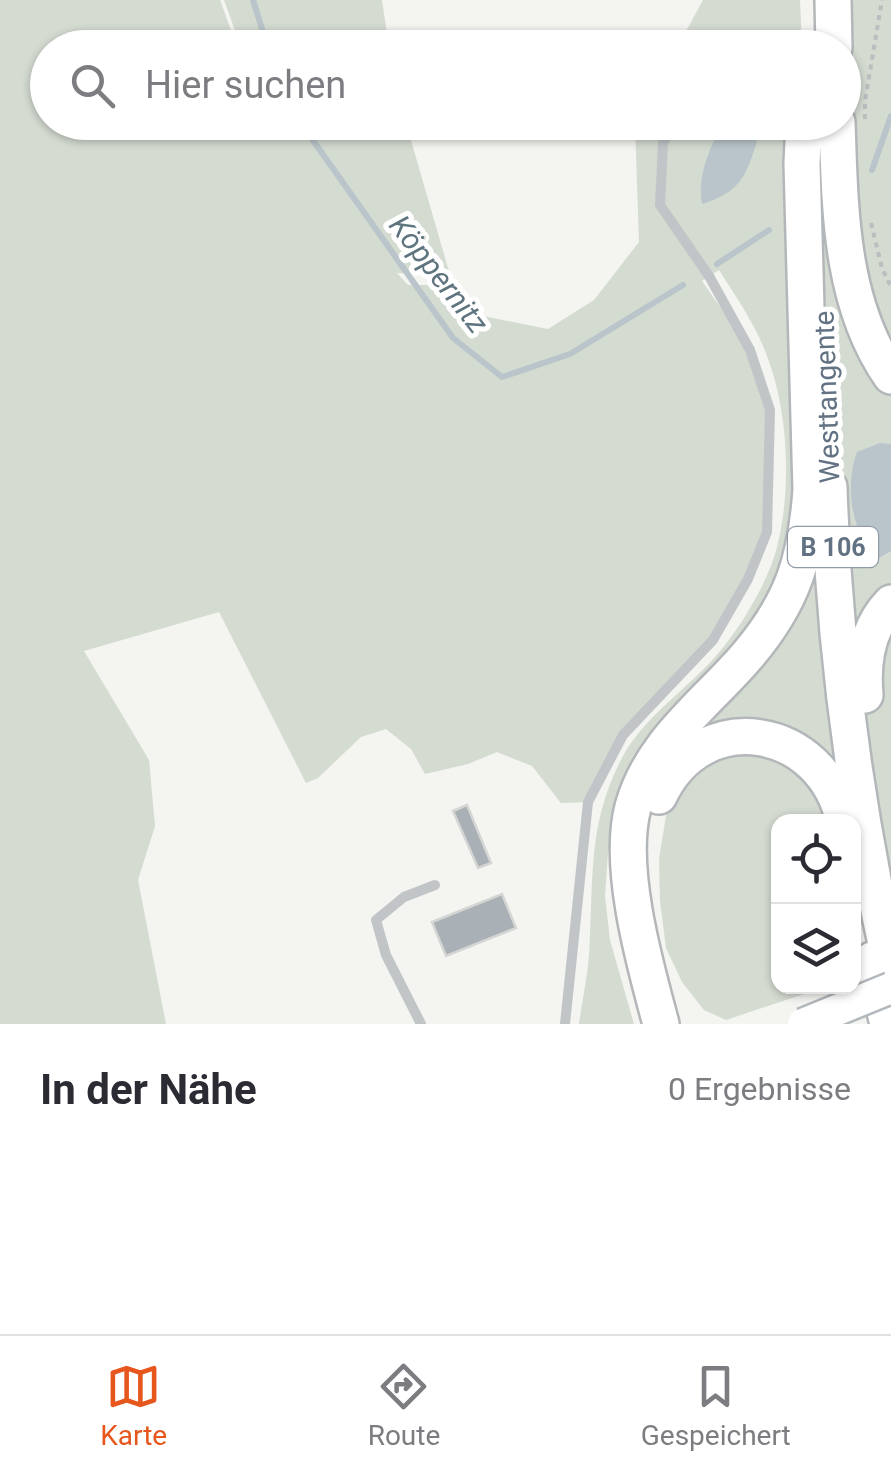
<!DOCTYPE html>
<html lang="de">
<head>
<meta charset="utf-8">
<style>
	:root { --surface:#fff; --page:#f7f7f7; --text:#2b2b33; --muted:#7c7c81; --line:#e1e1e2; --accent:#e6561d }
	body { margin:0; font-family:Roboto,sans-serif; background:var(--page); color:var(--text) }
	.controls { position:absolute; right:30px; bottom:30px; display:grid; overflow:hidden; border-radius:20px; box-shadow:0 2px 8px #0004 }
	.controls button { width:90px; height:90px; display:grid; place-items:center; padding:0; border:0; border-bottom:2px solid var(--line); background:var(--surface); color:var(--text); font:50px sans-serif }
	.list { margin:0; padding:0; list-style:none }
	h2 { display:flex; justify-content:space-between; align-items:center; height:130px; margin:0; padding:0 40px; font-size:42px }
	h2 small { font-size:32px; font-weight:400; color:var(--muted) }
	.icon { flex:none; width:55px; height:55px; fill:none; stroke:currentColor; stroke-width:2; stroke-linecap:round; stroke-linejoin:round }
	.map { position:relative; flex:none; width:891px; height:1024px; overflow:hidden }
	.search { position:absolute; background:var(--surface); box-shadow:0 2px 8px #0004; left:30px; right:30px; top:30px; height:110px; display:flex; align-items:center; gap:25px; box-sizing:border-box; padding:0 35px; border-radius:55px; color:var(--muted); font-size:38px }
	.sheet { height:310px; background:var(--surface) }
	nav { display:flex; justify-content:space-around; align-items:center; box-sizing:border-box; height:140px; border-top:2px solid var(--line); background:var(--surface); font-size:28px; color:var(--muted) }
	nav a { display:grid; justify-items:center; gap:5px }
	nav .on { color:var(--accent) }
	.map>svg:first-child { display:block }
</style>
</head>
<body>
<div class="map">
<svg width="891" height="1024" viewBox="0 0 891 1024">
	<rect width="100%" height="100%" fill="#f4f4f0"/>
	<path fill="#d4dbd1" d="M 0,0 L 220,0 L 237,47 L 48,48 L 48,122 L 406,123 L 450,275 L 397,273 L 408,285 L 458,285 L 483,316 L 548,329 L 594,300 L 639,242 L 635,123 L 795,123 L 805,483 L 777,599 L 623,801 L 608,852 L 605,896 L 610,940 L 634,1024 L 579,1024 C 582,1002 587,979 589,956 C 594,882 586,825 623,756 C 646,714 691,687 721,650 C 743,623 766,585 776,551 C 792,492 789,413 767,356 C 756,325 736,297 719,270 L 702,281 L 750,350 L 770,410 L 767,532 L 713,640 L 623,735 L 588,802 L 561,803 L 532,766 L 497,752 L 468,764 L 425,774 L 411,749 L 386,729 L 361,737 L 318,778 L 306,783 L 219,612 L 84,651 L 149,760 L 155,826 L 138,880 L 166,1024 L 0,1024 Z
		M 224,0 L 382,0 L 389,47 L 241,47 Z
		M 703,0 L 800,0 L 802,47 L 677,48 Z
		M 816,0 L 891,0 L 891,967 L 830,496 L 819,123 L 844,122 L 844,48 Z
		M 813,546 L 844,784 L 829,764 L 677,743 Z
		M 730,754 C 793,754 801,770 830,821 L 778,822 L 778,986 L 825,987 L 726,1020 L 704,1010 L 682,982 L 666,948 L 660,901 L 659,859 L 667,810 L 698,767 Z"/>
	<path fill="#bac5cb" d="M 723,123 L 760,123 L 760,132 C 747,171 745,191 702,204 C 697,177 710,146 723,123 Z
		M 880,443 L 891,444 L 891,551 L 879,558 C 850,535 845,484 857,452 Z"/>
	<g fill="none" stroke-linecap="round" stroke-linejoin="round">
		<path stroke="#bac5cb" stroke-width="6" d="M 253,0 L 268,48
			M 300,122 L 453,338 L 502,377 L 570,354 L 683,285
			M 872,170 L 891,116
			M 717,264 L 769,230"/>
	</g>
	<path fill="#a9b0b6" stroke="#d5d5d3" stroke-width="2.5" d="M 467,805 L 491,863 L 478,868 L 453,811 Z
		M 502,894 L 516,928 L 446,956 L 432,922 Z"/>
	<g fill="none" stroke-linecap="round" stroke-linejoin="round">
		<defs>
			<path id="trunk" d="M 833,0 L 834,48
				M 837,122 C 840,208 840,303 891,376
				M 829,487 C 834,648 856,810 891,967
				M 865,695 C 862,661 867,628 891,603
				M 659,796 C 702,703 824,725 844,822
				M 872,960 L 888,1024
				M 661,1024 C 645,965 617,867 633,807 C 651,742 706,704 747,656 C 793,602 806,559 811,490 L 802,163 L 804,122"/>
		</defs>
		<use href="#trunk" stroke="#b4b7ba" stroke-width="40"/>
		<path stroke="#bbbdbf" stroke-width="4" stroke-dasharray="5 5" stroke-linecap="butt" d="M 865,119 L 865,101 L 882,0
			M 871,223 L 882,268 L 891,287"/>
		<path stroke="#c1c5c8" stroke-width="10" d="M 732,48 L 744,36
			M 421,1024 L 386,955 L 376,920 L 404,897 L 435,885
			M 565,1024 L 588,802 L 623,735 L 713,640 L 748,579 L 767,532 L 770,410 L 750,350 L 709,276 L 660,205 L 663,143 L 675,122"/>
		<use href="#trunk" stroke="#fff" stroke-width="35"/>
		<defs>
			<path id="secondary-bridge" d="M 803,1024 L 891,988"/>
		</defs>
		<use href="#secondary-bridge" stroke="#b3b8bd" stroke-width="35" stroke-linecap="butt"/>
		<use href="#secondary-bridge" stroke="#fff" stroke-width="30"/>
	</g>
	<g text-anchor="middle" dominant-baseline="central" stroke-width="10" stroke-linejoin="round" paint-order="stroke">
		<rect fill="#fff" stroke="#919ca8" stroke-width="2.5" x="788" y="527" width="90" height="40" rx="8"/>
		<g font-size="25" font-weight="bold" fill="#627282">
			<text x="833" y="547">B 106</text>
		</g>
		<g font-size="28" fill="#627282" stroke="#fff">
			<text transform="translate(827 397) rotate(-92)">Westtangente</text>
		</g>
		<g font-size="30" font-style="italic" fill="#5e757f" stroke="#fff">
			<text transform="translate(439 274) rotate(52)">Köppernitz</text>
		</g>
	</g>
</svg>
<div class="controls">
<button><svg class="icon" aria-label="locate" viewBox="0 0 24 24"><circle cx="12" cy="12" r="6"/><path d="M12 2v4M12 18v4M2 12h4M18 12h4"/></svg></button>
<button><svg class="icon" aria-label="layers" viewBox="0 0 24 24"><path d="M12 4l9 5-9 5-9-5zM3 14l9 5 9-5"/></svg></button>
</div>
<div class="search"><svg class="icon" aria-label="search" viewBox="0 0 24 24"><circle cx="10" cy="10" r="6"/><path d="M15 15l6 6"/></svg>Hier suchen</div>
</div>
<section class="sheet">
<h2>In der Nähe<small>0 Ergebnisse</small></h2>
<ul class="list">
</ul>
</section>
<nav>
<a class="on"><svg class="icon" aria-label="map" viewBox="0 0 24 24"><path d="M3 6l6-2 6 2 6-2v14l-6 2-6-2-6 2zM9 4v14M15 6v14"/></svg>Karte</a>
<a><svg class="icon" aria-label="directions" viewBox="0 0 24 24"><path d="M12 3l9 9-9 9-9-9zM9 14v-3h6M13 9l2 2-2 2"/></svg>Route</a>
<a><svg class="icon" aria-label="saved" viewBox="0 0 24 24"><path d="M7 4h10v16l-5-4-5 4z"/></svg>Gespeichert</a>
</nav>
</body>
</html>
